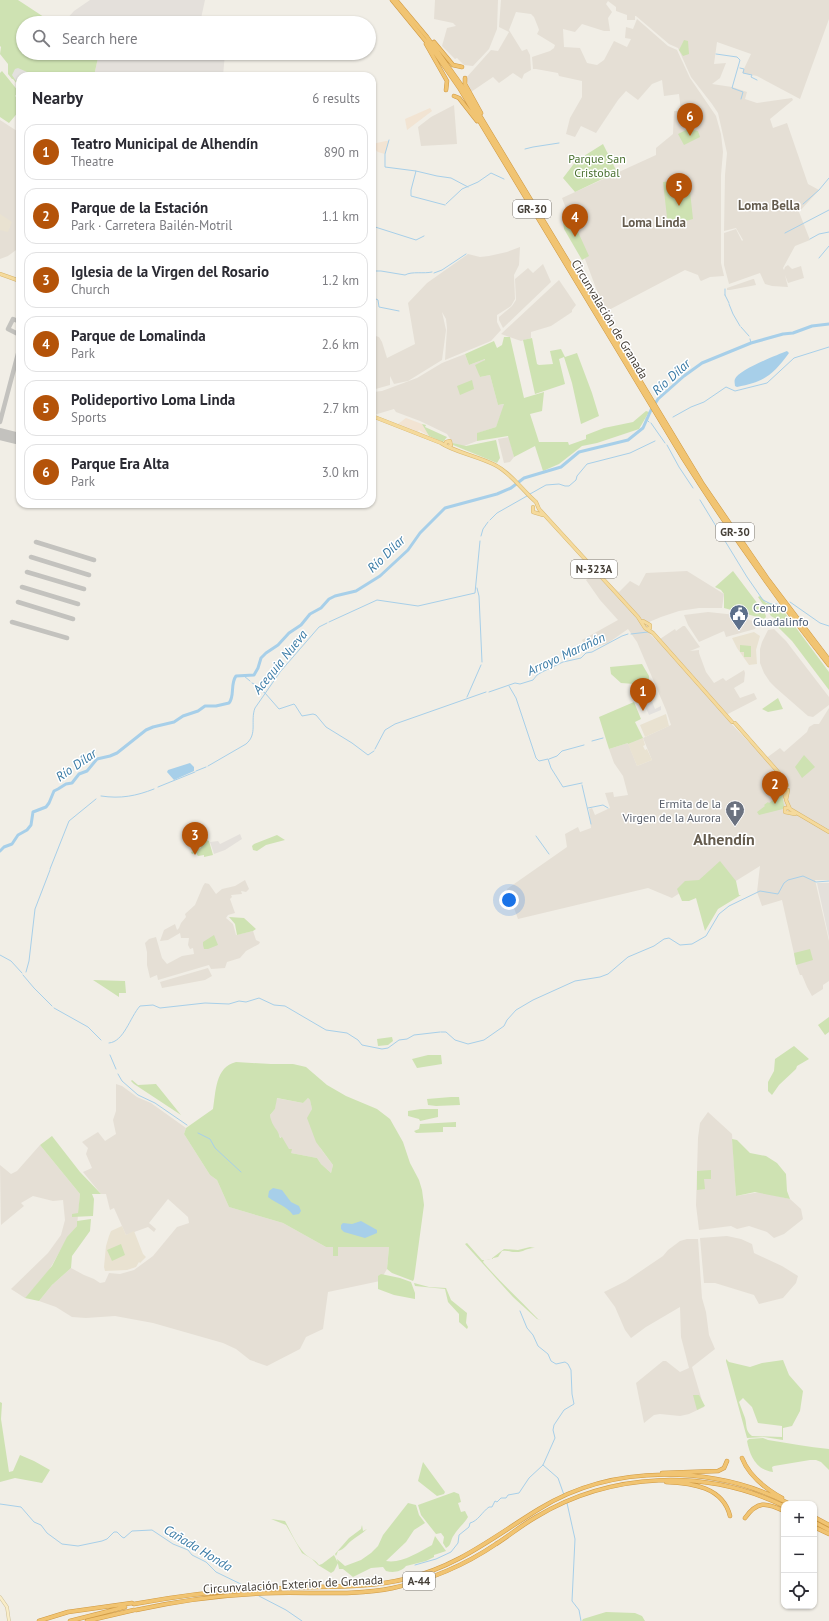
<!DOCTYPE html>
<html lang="en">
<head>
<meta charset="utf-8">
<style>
	:root { --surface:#fff; --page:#f7f7f7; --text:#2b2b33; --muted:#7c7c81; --line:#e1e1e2; --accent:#b45309 }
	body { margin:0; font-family:"PT Sans",sans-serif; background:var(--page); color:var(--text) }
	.controls { position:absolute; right:12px; bottom:12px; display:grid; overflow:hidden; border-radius:8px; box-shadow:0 1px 3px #0004 }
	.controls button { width:36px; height:36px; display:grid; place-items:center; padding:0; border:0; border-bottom:1px solid var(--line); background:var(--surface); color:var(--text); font:20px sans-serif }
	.you { position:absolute; left:509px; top:900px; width:14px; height:14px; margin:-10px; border:3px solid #fff; border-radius:50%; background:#1a73e8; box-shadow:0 0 0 6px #1a73e833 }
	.badge { display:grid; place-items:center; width:26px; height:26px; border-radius:50%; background:var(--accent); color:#fff; font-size:13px; font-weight:700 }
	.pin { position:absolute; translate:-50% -33px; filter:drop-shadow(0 1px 2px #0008) }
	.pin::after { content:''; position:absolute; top:21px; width:14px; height:12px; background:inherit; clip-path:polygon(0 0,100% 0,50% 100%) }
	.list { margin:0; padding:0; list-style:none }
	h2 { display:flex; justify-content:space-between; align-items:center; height:52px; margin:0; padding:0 16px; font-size:17px }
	h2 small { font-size:13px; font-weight:400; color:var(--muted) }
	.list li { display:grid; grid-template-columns:26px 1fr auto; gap:12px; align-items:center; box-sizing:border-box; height:56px; margin:0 8px 8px; padding:0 8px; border:1px solid var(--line); border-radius:12px }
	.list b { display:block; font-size:15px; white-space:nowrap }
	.list p { margin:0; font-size:13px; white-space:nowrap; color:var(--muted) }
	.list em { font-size:13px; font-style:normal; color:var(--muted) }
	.icon { flex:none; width:22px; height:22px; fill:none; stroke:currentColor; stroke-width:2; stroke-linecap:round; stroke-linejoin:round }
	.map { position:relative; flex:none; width:829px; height:1621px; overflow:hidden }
	.search { position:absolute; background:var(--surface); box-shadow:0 1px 3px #0004; left:16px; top:16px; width:360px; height:44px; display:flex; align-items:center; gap:10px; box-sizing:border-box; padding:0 14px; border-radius:22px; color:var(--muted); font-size:15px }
	.panel { position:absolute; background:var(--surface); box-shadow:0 1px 3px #0004; left:16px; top:72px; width:360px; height:436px; border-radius:12px }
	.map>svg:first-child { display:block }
</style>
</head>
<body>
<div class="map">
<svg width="829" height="1621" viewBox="0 0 829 1621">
	<rect width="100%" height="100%" fill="#f1eee6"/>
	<path fill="#e5dfd5" d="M 435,0 L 498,0 L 497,29 L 489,49 L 473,66 L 464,65 L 457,58 L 455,59 L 442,46 L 447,28 L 456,26 L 453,23 L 434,19 Z
		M 501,0 L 829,0 L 829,19 L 800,99 L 757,76 L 742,73 L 751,54 L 717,42 L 714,64 L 726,63 L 720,78 L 712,84 L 732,87 L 747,92 L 745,99 L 757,103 L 792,98 L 793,100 L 770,119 L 773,128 L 787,123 L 808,184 L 819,190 L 799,212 L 810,240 L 795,246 L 783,268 L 784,270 L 785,267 L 788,265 L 792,269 L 801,266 L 804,278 L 788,283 L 785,275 L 788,287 L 772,286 L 765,284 L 760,273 L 729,284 L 724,265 L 724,233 L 736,229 L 742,241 L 743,240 L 736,228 L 724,231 L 725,175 L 727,153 L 718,113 L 712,104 L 691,77 L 678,48 L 669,44 L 636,16 L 635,16 L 635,20 L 627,20 L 627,15 L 616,11 L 616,7 L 608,1 L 606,4 L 612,12 L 608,18 L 610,31 L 604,31 L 582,24 L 575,32 L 563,29 L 564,47 L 580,48 L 587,63 L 597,65 L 604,60 L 614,41 L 627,47 L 631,39 L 625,38 L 626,27 L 633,29 L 637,19 L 668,46 L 677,50 L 690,78 L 716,116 L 721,134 L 723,152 L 721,175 L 721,263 L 724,276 L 710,277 L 701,281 L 700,280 L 698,275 L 685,270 L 605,312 L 562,198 L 656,155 L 656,148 L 673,134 L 674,111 L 681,111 L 679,94 L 664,96 L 662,80 L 652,84 L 638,100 L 626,91 L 618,100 L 596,133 L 581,126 L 575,137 L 566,134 L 570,118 L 582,97 L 582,81 L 559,76 L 558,73 L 536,69 L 533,69 L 532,57 L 550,51 L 554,48 L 555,45 L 537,34 L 539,30 L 538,27 L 534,17 L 531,14 L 516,12 L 509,30 L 522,51 L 527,49 L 530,55 L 531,70 L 524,74 L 522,79 L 513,73 L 499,83 L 493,77 L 471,92 L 466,78 L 491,50 L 498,51 L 509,32 L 499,27 Z
		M 454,105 L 457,144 L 421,146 L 418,127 L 431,117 Z
		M 0,120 L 20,133 L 20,247 L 8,256 L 0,259 Z
		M 520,247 L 519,265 L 514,275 L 515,299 L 511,306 L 497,315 L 497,322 L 501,330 L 491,341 L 445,360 L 447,328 L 446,319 L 442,312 L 446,330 L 442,360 L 408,381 L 394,384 L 390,376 L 390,385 L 372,390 L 372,335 L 379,337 L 382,342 L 387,358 L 415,344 L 408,303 L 427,283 L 468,254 L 480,257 L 489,256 L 507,252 Z
		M 543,264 L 551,282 L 503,328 L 499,320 L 499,317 L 512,306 L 516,300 L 515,279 L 528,268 L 533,273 Z
		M 753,279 L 754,279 L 756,285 L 730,290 L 727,290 L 727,288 Z
		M 559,280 L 576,305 L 572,310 L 572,312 L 551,326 L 531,332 L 531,338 L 521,341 L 501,334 Z
		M 465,354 L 469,365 L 485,359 L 479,374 L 480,377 L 490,375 L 498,405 L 505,404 L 496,427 L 478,433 L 477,441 L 464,446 L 453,443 L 447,434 L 420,421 L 396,412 L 394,409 L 374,415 L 372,413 L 373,392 L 382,391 L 417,378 L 442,363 Z
		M 509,437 L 514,457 L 510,462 L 504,463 L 498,439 Z
		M 687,571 L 724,594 L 722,608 L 699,608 L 679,611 L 661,617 L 649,622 L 650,634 L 657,641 L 675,629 L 676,631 L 683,626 L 685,626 L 700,647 L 690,651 L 699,650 L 699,653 L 706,672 L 714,683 L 723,678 L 726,681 L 744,670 L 745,673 L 744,682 L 734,688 L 740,698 L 754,693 L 757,699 L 724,716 L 765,759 L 780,748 L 784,752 L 807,732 L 809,727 L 814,724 L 819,724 L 829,708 L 829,880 L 815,880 L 829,941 L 829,981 L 823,985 L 823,989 L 812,996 L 807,987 L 802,975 L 800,975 L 797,967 L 782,900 L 762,906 L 757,892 L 760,866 L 731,884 L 719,868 L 672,898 L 648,888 L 518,919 L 507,889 L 567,847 L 565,834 L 578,827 L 580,832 L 591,828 L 589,809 L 592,808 L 595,815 L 610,808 L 605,793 L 613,792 L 614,797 L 628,795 L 623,776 L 614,763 L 609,749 L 628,743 L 637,766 L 652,760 L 643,738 L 671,725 L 666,710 L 637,642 L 628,629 L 608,643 L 591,649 L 585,645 L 582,640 L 618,620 L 600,600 L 586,580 L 595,572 L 619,592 L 630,581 L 639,586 L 646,573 Z
		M 708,612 L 736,615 L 758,623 L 755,629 L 726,637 L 724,631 L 699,642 L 688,625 L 684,615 Z
		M 774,629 L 786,641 L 829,697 L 829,705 L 813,717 L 808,716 L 776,688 L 770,682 L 764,673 L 760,663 L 760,649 L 762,642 L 768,630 Z
		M 245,880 L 249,889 L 246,892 L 241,891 L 242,894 L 231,895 L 232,897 L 230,899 L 235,913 L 228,915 L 226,918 L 233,924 L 236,935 L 253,931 L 256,940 L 260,942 L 259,944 L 246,951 L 240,958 L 227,962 L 225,968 L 211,969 L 209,965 L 158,980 L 157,975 L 150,978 L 147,965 L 147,952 L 145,943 L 149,939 L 156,937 L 162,958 L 167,964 L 182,956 L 194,954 L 193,948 L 190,949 L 188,945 L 189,938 L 181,938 L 180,933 L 168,940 L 160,941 L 164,930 L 175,924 L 177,930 L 179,928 L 181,923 L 186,917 L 185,914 L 195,905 L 203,886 L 205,883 L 209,884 L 216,894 L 222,889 L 235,886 Z
		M 208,968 L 212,976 L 205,980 L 162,988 L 160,982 Z
		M 116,1084 L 122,1086 L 137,1097 L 151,1103 L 186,1128 L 184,1134 L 210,1175 L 217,1180 L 229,1207 L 283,1223 L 326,1247 L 389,1247 L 387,1269 L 380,1281 L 328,1292 L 323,1329 L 306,1337 L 300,1349 L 267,1366 L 250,1360 L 236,1349 L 223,1343 L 153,1323 L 115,1316 L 86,1318 L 72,1317 L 56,1307 L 39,1301 L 52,1285 L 71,1268 L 84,1275 L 94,1279 L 100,1283 L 105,1282 L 109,1273 L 120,1274 L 134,1270 L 153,1256 L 177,1227 L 189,1223 L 188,1217 L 168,1199 L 149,1223 L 156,1229 L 154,1232 L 148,1227 L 126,1235 L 114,1208 L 110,1210 L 106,1194 L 101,1194 L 83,1172 L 92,1168 L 86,1154 L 88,1148 L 82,1142 L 98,1132 L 105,1141 L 116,1134 L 113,1120 L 116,1111 Z
		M 276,1098 L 303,1103 L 308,1098 L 310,1100 L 312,1109 L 308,1119 L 321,1149 L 333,1165 L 331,1173 L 321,1164 L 317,1158 L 291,1153 L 271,1123 L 270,1115 L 275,1109 Z
		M 708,1112 L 732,1134 L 736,1196 L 760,1192 L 790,1199 L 801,1209 L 803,1219 L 784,1234 L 774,1238 L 767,1232 L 749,1226 L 737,1229 L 731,1226 L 699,1230 L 696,1205 L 698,1138 L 700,1123 Z
		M 40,1145 L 80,1194 L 77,1226 L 68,1237 L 48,1272 L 25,1298 L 11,1289 L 48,1253 L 61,1235 L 65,1220 L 63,1200 L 53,1201 L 33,1196 L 21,1203 L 24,1206 L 1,1225 L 0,1165 L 11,1174 L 17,1171 Z
		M 727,1236 L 741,1239 L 752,1244 L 754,1253 L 782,1266 L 798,1276 L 796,1283 L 783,1298 L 759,1304 L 754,1295 L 715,1283 L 704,1283 L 700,1238 Z
		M 687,1239 L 698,1239 L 702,1298 L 706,1312 L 709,1335 L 715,1349 L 692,1367 L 704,1407 L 689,1414 L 680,1416 L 660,1414 L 654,1415 L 644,1423 L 636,1383 L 663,1361 L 666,1361 L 680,1372 L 689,1368 L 681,1337 L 680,1307 L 646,1327 L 631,1338 L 625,1330 L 615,1307 L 604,1292 L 626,1281 L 663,1256 L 668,1250 L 680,1241 Z"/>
	<path fill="#f2e4d3" d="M 430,108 L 432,111 L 407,130 L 405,119 Z
		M 386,141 L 389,141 L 385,154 L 378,152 L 375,149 L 372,150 L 372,144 Z
		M 406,418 L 422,424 L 429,436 L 419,430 L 418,432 L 398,424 Z"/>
	<path fill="#e4e0db" d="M 90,0 L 205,0 L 200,23 L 63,23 L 74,11 Z
		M 99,53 L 225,53 L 223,76 L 187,76 L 180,73 L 163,76 L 94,76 Z
		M 240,834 L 242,839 L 225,850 L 214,854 L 210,842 L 218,841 L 220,844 Z
		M 817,883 L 829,883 L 829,938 Z"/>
	<path fill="#e9e2d1" d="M 0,214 L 12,222 L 8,232 L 0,230 Z
		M 754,632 L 760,636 L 756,650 L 757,664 L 749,665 L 737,648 L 732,638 Z
		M 666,714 L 669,726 L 645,737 L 640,725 Z
		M 643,738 L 645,745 L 643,746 L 645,750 L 647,749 L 652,760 L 637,766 L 628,744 Z
		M 122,1226 L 126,1235 L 134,1231 L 143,1254 L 146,1257 L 140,1263 L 139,1262 L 136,1267 L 127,1270 L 105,1271 L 104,1267 L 106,1246 L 109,1236 L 111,1231 Z"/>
	<path fill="#cee2b2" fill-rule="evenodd" d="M 0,0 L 18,0 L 53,23 L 23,23 L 23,53 L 99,53 L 94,76 L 20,76 L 20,88 L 13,79 L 12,79 L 8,74 L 8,64 L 0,54 L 1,47 L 0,46 Z
		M 684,40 L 688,41 L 689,54 L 683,56 L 679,50 Z
		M 2,71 L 19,92 L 15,96 L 20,100 L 20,110 L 9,123 L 0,117 L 0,73 Z
		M 688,129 L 698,131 L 700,137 L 684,145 L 678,134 Z
		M 603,144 L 617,172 L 575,192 L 563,178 L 576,161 Z
		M 687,179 L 687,182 L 689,182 L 693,219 L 668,226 L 663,182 Z
		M 567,210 L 568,210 L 589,256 L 582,260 L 564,229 L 563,222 Z
		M 504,337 L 510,337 L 524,398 L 544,392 L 542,411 L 530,414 L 539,442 L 568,442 L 569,445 L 586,439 L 586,435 L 604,428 L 633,422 L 646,411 L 649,412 L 639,429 L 597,443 L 582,446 L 559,464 L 543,471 L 535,446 L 514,457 L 508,436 L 477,441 L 477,433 L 496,427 L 504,404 L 498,405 L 490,375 L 480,377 L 475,365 L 485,360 L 485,359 L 469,365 L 465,354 L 494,341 L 497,348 L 502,345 Z
		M 532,338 L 537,364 L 539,365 L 553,364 L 550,351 L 561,349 L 565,357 L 577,353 L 592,393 L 599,416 L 581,424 L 572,383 L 564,357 L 559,359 L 565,384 L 535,394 L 523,340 Z
		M 472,380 L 474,389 L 460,395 L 457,386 Z
		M 422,424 L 426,425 L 425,427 L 447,437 L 443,442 L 429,436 Z
		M 496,440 L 500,458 L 497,463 L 453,445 L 453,443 L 466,446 Z
		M 733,571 L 764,612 L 766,616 L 765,619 L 724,608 L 724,594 L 721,590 L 715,587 Z
		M 760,596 L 766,603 L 779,605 L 829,672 L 829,690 L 792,641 L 777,626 L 776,619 L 771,616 L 758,597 Z
		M 740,645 L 751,646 L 751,657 L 744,657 L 744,652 L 740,652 Z
		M 642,664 L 649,676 L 649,685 L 621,683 L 611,674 L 610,667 Z
		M 778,698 L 783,709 L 768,712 L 762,709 Z
		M 634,702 L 641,719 L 635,722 L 643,738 L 628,744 L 628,743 L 609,749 L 599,717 Z
		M 804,755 L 815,767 L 802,778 L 795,767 Z
		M 782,793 L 784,806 L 783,809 L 759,815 L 757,812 L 765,806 L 764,805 L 768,802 L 769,803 Z
		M 277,835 L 285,840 L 266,845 L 257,851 L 253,850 L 252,846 L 254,844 Z
		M 204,839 L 209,841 L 213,855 L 204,857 L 204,855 L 198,856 L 196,853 L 192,854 L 191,852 L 201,848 L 198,841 Z
		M 720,861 L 736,881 L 739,895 L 741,895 L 718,909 L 705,931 L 696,898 L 689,901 L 682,901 L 677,889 L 685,881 L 699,880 Z
		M 229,917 L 244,918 L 256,929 L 253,931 L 237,935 L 235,924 Z
		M 214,935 L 218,945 L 208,949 L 204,949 L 203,945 L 203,942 Z
		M 810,949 L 813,960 L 796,965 L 794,953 Z
		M 93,980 L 125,981 L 126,993 L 119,993 L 119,997 Z
		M 829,1017 L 829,1032 L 825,1035 L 818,1025 Z
		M 392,1037 L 393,1041 L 388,1045 L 378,1046 L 377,1039 Z
		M 794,1046 L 809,1059 L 797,1066 L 796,1069 L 779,1085 L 772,1095 L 768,1091 L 768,1082 L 774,1071 L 775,1059 Z
		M 428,1055 L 441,1055 L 442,1064 L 417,1068 L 412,1059 Z
		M 236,1062 L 271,1064 L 293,1064 L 306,1067 L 327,1085 L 346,1096 L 377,1109 L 390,1119 L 403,1142 L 410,1163 L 419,1180 L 422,1190 L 424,1205 L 414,1279 L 413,1281 L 392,1273 L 387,1269 L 389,1247 L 338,1247 L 338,1256 L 333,1256 L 333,1247 L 326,1247 L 283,1223 L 229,1207 L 217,1180 L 210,1175 L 184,1134 L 186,1128 L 213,1109 C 216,1092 215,1067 236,1062 ZM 277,1098 L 303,1103 L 308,1098 L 310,1100 L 312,1109 L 307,1118 L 316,1142 L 333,1165 L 331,1173 L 321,1164 L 317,1158 L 291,1153 L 292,1149 L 289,1149 L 282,1137 L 280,1138 C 278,1128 272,1128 270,1115 L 275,1109 Z
		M 132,1080 L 138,1085 L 156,1084 L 181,1115 L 134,1084 L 131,1081 Z
		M 451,1097 L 459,1097 L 460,1105 L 436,1106 L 428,1105 L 427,1099 Z
		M 421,1109 L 438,1109 L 438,1117 L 420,1121 L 419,1119 L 408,1116 L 408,1111 Z
		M 456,1122 L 456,1127 L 443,1127 L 443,1132 L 416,1133 L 414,1131 L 419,1129 L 420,1124 Z
		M 52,1136 L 80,1172 L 101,1194 L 92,1194 L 94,1199 L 93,1216 L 72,1217 L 72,1214 L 78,1213 L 80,1194 L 40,1145 Z
		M 732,1139 L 737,1140 L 750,1153 L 766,1156 L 777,1163 L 786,1174 L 787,1191 L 790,1199 L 755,1192 L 736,1196 Z
		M 711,1170 L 711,1179 L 704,1179 L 705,1189 L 697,1190 L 697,1171 Z
		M 91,1219 L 90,1231 L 72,1256 L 71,1268 L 52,1285 L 39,1301 L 25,1298 L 52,1266 L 67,1237 L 77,1226 L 77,1221 Z
		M 467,1243 L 482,1260 L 491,1259 L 504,1249 L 518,1250 L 530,1247 L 535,1248 C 528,1247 522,1253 515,1252 C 510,1252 508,1250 502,1251 L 498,1257 L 484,1260 L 483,1262 C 500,1282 520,1300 538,1319 L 541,1320 L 537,1319 L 513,1297 L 465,1244 Z
		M 121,1244 L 125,1255 L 112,1261 L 107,1250 Z
		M 381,1274 L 400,1278 L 411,1282 L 415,1293 L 415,1299 L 394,1295 L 378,1289 L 378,1276 Z
		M 414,1283 L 429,1287 L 446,1288 L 451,1300 L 467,1313 L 466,1323 L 468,1327 L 467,1329 L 459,1322 L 459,1314 L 448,1302 L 445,1289 L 415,1286 Z
		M 726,1359 L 729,1362 L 750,1367 L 762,1363 L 783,1360 L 789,1375 L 803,1391 L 800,1411 L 792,1426 L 783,1428 L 783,1440 L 764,1437 L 747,1438 L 726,1361 ZM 743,1398 L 752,1407 L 758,1423 L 782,1426 L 782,1437 L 752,1436 C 745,1431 747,1425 745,1418 C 743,1413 741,1407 739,1402 Z
		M 693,1395 L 699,1395 L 705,1406 L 697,1410 Z
		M 0,1402 L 2,1403 L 1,1419 L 9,1472 L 13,1471 L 20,1455 L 34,1461 L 50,1470 L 42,1483 L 15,1478 L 0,1482 Z
		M 763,1438 L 768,1440 C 789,1443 808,1447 829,1449 L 829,1470 L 821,1462 L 816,1460 L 810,1460 L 774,1466 L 772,1467 L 773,1472 C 756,1470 750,1456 747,1441 L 749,1439 Z
		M 423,1462 L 445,1492 L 444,1494 L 437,1496 L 418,1481 Z
		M 454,1492 L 459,1494 L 461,1502 L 458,1503 L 461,1512 L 465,1511 L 468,1517 C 464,1524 458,1528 454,1535 C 450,1540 452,1545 446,1548 L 443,1543 L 444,1537 L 441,1533 L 436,1534 L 421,1515 L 418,1505 Z
		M 408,1503 L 416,1505 L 419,1515 L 425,1523 L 414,1530 L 406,1542 L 386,1561 C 401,1564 419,1552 432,1545 L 435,1536 L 446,1551 L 434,1555 L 434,1557 L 426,1561 L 406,1566 C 401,1572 393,1573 386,1571 L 383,1567 L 371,1568 L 353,1577 L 343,1569 L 339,1569 L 337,1559 L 345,1566 L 361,1560 L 371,1553 L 378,1546 L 383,1535 Z
		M 271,1519 L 285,1521 C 291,1532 296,1544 304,1553 C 309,1558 315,1559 319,1565 L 322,1564 L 334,1555 L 338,1563 L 334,1571 L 331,1573 L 318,1565 L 312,1559 L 302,1553 L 286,1525 Z
		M 362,1525 L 363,1531 L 367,1529 C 362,1534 357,1536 351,1541 C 346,1545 345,1549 338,1551 L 336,1556 L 335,1554 L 349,1538 L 361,1529 Z
		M 606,1612 L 635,1613 L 642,1616 L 645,1621 L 582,1621 L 583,1619 Z"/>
	<path fill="#e3e1de" d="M 18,68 L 27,72 L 16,81 L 12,75 L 15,69 Z
		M 643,701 L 652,701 L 655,709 L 661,706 L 661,710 L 649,715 Z"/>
	<path fill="#a7cfe9" d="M 787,351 L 789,353 C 773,375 764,382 737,387 L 735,386 C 735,384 734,381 735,379 C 738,370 777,355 787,351 Z
		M 190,763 L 194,767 L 194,771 L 174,780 L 167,772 L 168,770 Z
		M 273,1188 L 282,1190 L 291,1202 L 299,1206 L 301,1211 L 299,1214 L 293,1215 C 287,1206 277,1204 268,1197 L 269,1191 Z
		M 361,1221 L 377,1230 L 377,1233 L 365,1238 L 344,1232 L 341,1229 L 341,1225 L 343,1223 L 352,1224 Z"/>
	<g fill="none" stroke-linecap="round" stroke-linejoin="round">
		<path stroke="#a7cfe9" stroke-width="1" d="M 716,54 L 737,57 L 740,60 L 732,88 L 743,92 L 741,99
			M 740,68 L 744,69 L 743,73 L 752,75 L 751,77 L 757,80
			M 389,140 L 385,154 L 385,167 L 416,171 L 411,190 L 411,196 L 445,205
			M 525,149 L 533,147 L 559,143
			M 416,171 L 437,176 L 451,178 L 468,187
			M 446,204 L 462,189 L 478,182 L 491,173 L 504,179
			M 803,204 L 819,190 L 829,178
			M 372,226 L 416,240 L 424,236
			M 785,233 L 829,210
			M 810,239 L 819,234 L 829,232
			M 819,258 L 829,246
			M 372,271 L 381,271 L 405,275 C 412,271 424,274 432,272
			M 434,273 L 442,270 L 466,254
			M 725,289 L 725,295
			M 725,295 L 729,303
			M 372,297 L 378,300 L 379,307 L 399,311
			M 729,304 L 733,314 L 740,326
			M 741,327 L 749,336
			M 750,339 L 751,343
			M 673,417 L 691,407 L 704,402 L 726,387 L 735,391 L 767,383 L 794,358 L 829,347
			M 646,419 L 649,422
			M 651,423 L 665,443
			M 667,445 L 679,467 L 693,488
			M 530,494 L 546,485 L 559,484 L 565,486 L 569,486 L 576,480 L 577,476 L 587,464 L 630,453 L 655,441
			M 700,500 L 747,577 L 763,600 L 771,604 L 777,604
			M 490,520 L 497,513 L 527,496
			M 481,536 L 483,529 L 488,522
			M 477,588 L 479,596 L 482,662
			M 790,602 L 820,623 L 829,626
			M 329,622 L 377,600 L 418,606 L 475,593 L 480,541
			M 631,634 L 648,632
			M 244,676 L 250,681
			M 252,683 L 254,684
			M 509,686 L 516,698 L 536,758 L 539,761 L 548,759 L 551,768 L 563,787 L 582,783
			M 257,687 L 265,693 L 279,709 L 294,704 L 295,705 L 302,716 L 313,714 L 316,715 L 326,727 L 352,743 L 368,755 L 374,751
			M 489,692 L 515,683 L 520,684 L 533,680 L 537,675 L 542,672 L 563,662 L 581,658 L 586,653 L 592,652 L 622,636 L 628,634
			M 467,697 L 481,665
			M 592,741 L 603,738
			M 375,749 L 385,730 L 395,724 L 486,692
			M 549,759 L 557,756 L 562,751 L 584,745
			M 208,766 L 246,744 C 258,734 250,721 255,708 L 280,672 L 319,627 L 327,623
			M 196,771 L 206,767
			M 582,785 L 591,824
			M 158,787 L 195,772
			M 101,796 C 121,799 136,796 154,789
			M 588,808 L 603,805 L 608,808
			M 536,836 L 549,854
			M 50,869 L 69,821 L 96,799
			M 0,955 L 11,961 L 22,973
			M 26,972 L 29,961 L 35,909 L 50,870
			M 23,975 L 34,988 L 52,1006
			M 54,1008 L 88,1027 L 101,1040
			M 441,1032 L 446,1032 L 455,1040 L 468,1044 L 484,1040 L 504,1026 L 507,1020 L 516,1010 L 533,1000 L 575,981 L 600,977 L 608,974 L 628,957 L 654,946 L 664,939 L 669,938 L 680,945 L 692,944 L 706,936 L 719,914 L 729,906 L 760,891 L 778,894 L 784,883 L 788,880 L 803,876 L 816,882 L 829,881
			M 109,1043 C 124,1042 130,1017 140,1006 L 153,1005 L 160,1008 L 205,1003 L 229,1004 L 239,1001 L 246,1002 L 259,998 L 274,1005 L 285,1006 L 326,1030 L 347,1033 L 358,1040 L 362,1045 L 382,1049 L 388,1048 L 399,1040 L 407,1039 L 414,1035 L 440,1032
			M 110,1055 L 116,1069
			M 118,1074 L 122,1081 L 138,1095 L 155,1103 L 187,1125
			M 198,1133 L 210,1139 L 215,1148 L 241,1172
			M 543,1465 L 558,1478 L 564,1495
			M 567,1503 L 575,1539 L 572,1601 L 579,1610 L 581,1621
			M 0,1504 L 21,1507 L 34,1522 L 41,1525 L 47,1533 L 62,1544 L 78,1546 L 102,1541 L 107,1539 L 114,1532 L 117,1532 L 122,1537 L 124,1538 L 132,1531 L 152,1530 L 173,1544 L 188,1550 L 192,1555 L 206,1562 L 216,1572 L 249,1588
			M 415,1565 L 436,1559 L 451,1552 L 458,1543 L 459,1535 L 469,1527 L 470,1523 C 478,1521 482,1512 489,1507 L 492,1507 L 495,1501 L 497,1502 L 501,1498 L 506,1498 L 508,1495 L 519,1493 L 529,1478 L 543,1465 L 555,1438 L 553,1430 L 554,1425 L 564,1410 L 574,1404 L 572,1394 L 571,1370 L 568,1364 L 565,1362 L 556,1364 L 551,1361 L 548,1354 L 538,1346 L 533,1335 L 527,1328 L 520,1311
			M 259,1596 L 286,1610 L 302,1621"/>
		<path stroke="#a7cfe9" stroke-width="3" d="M 0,851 L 4,847 L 12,844 L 18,835 L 27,830 L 31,825 L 33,812 L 46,807 L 49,803 L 54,791 L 58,789 L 66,784 L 72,783 L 79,774 L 87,771 L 97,759 L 110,756 L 117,753 L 146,730 L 153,727 L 174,722 L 183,716 L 198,711 L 205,706 L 216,706 L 229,703 C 235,696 230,684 236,676 L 254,675 L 258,668 L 261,658 L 266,653 L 278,645 L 289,633 L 301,625 L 310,614 L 321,608 L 329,599 L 335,596 L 356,591 L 380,576 L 408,550 L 420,533 L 445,508 L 497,494 L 511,488 L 524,478 L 561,467 L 579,452 L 628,440 L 643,428 L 651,410 L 658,399 L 684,376 L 702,363 L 751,343 L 783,334 L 793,333 L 812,326 L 829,324"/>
		<path stroke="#c3c2be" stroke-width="4.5" d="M 20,322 L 13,319 L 8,329 L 20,335
			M 0,422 L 20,346
			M 0,433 L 3,435
			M 239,504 L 240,504
			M 36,542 L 94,560
			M 31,557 L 89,575
			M 27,572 L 84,589
			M 22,587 L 78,604
			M 18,602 L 73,619
			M 12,622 L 67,638"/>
		<path stroke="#c3c2be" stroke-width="12" d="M 0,434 L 20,439"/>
		<defs>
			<path id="secondary" d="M 0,1597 L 7,1607 L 9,1621"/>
			<path id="primary" d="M 0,274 L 20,281
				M 372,416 L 441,443 C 454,452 478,456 495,465 C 511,473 522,490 536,502 L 539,509 L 638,617 L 645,628 L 653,633 L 732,722
				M 445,445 L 446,442 L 450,441 L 451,445 L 449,447
				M 533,507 L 533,512 L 543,515
				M 643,621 L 650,625 L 650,628 L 647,629
				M 735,723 L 779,773 L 787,785
				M 783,781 L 785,797
				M 788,790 L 786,800 L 790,809 L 829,832
				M 789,808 L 785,808 L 785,812 L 795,814"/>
			<path id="highway" d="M 392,0 L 433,50 L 460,89 L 683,458 C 728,529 776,598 829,665
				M 396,0 L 427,37 L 462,86 L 702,483 L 767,578 L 829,660
				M 434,42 L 453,65 L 462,67
				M 426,44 L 447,81 L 446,90
				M 465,78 L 465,84 L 481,113
				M 454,96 L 459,98 L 477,121
				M 742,1458 C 749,1476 766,1489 782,1498
				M 662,1473 L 718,1471 L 724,1468 L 727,1461
				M 666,1482 C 692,1483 723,1487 730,1516
				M 814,1517 L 829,1525
				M 745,1518 C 757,1501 766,1502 784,1511
				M 814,1522 L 829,1530
				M 814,1527 L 829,1534
				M 134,1604 C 183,1595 232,1589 282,1588 C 323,1586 365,1589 405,1579 C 459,1566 493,1537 539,1509 C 613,1463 714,1465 790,1504
				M 136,1610 C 181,1600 228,1594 274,1593 C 314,1592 355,1596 393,1588 C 430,1580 465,1565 496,1544 C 510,1535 522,1525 536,1517 C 611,1472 705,1468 784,1506
				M 39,1621 L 68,1612 L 132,1603
				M 70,1621 L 125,1607
				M 87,1621 L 134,1610"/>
		</defs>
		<use href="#secondary" stroke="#cdbf99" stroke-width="3.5"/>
		<use href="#primary" stroke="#d8b66d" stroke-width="4"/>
		<use href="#highway" stroke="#cf9943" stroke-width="4.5"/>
		<use href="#secondary" stroke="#f9edc8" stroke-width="2.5"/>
		<use href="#primary" stroke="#f5da9c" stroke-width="3"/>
		<use href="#highway" stroke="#f1c472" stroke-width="3.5"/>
	</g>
	<defs>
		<symbol id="civic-pin" viewBox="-11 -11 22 30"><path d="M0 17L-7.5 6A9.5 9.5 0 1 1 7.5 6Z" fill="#5c6f8a" stroke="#fff"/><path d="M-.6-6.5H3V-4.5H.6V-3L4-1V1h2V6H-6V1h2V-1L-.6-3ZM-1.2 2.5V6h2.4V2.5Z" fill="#fff"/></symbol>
		<symbol id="church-pin" viewBox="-11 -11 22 30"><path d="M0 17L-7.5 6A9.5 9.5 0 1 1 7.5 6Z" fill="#6b7280" stroke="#fff"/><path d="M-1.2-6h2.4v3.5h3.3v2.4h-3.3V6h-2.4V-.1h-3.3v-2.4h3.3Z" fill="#fff"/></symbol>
	</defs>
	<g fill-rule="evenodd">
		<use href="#civic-pin" x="728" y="603" width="22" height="30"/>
		<use href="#church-pin" x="724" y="799" width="22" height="30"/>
	</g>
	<g text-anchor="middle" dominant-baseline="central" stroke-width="3" stroke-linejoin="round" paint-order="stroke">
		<g fill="#fff" stroke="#7c7872" stroke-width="1">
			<rect x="513" y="200" width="38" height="18" rx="3"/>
			<rect x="716" y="523" width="38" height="18" rx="3"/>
			<rect x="571" y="560" width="46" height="18" rx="3"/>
			<rect x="403" y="1572" width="32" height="18" rx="3"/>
		</g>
		<g font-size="11" font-weight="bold" fill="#443e36">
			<text x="532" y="209">GR-30</text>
			<text x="735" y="532">GR-30</text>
			<text x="594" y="569">N-323A</text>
			<text x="419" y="1581">A-44</text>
		</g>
		<g font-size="12" fill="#49702f" stroke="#fff">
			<text x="597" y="158">Parque San<tspan x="597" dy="14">Cristobal</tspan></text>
		</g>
		<g font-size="12" fill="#443e36" stroke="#fff">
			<text transform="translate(610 319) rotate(59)">Circunvalación de Granada</text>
			<text transform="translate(293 1584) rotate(-3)">Circunvalación Exterior de Granada</text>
		</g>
		<g font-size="12" fill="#4e5e75" stroke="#fff" text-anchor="start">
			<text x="753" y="607">Centro<tspan x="753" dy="14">Guadalinfo</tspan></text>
		</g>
		<g font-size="12" fill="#5b616d" stroke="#fff" text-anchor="end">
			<text x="721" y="803">Ermita de la<tspan x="721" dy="14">Virgen de la Aurora</tspan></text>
		</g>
		<g font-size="13" font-weight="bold" fill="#655c4e" stroke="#fff">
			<text x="769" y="205">Loma Bella</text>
			<text x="654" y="222">Loma Linda</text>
		</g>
		<g font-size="13" font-style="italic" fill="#397aa5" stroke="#fff">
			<text transform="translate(671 377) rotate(-42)">Río Dílar</text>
			<text transform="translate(386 554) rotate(-44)">Río Dílar</text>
			<text transform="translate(566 654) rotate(-25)">Arroyo Marañón</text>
			<text transform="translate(280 662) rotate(-51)">Acequia Nueva</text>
			<text transform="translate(76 765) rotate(-35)">Río Dílar</text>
			<text transform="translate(198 1548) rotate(31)">Cañada Honda</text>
		</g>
		<g font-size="16" font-weight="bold" fill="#655c4e" stroke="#fff">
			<text x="724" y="839">Alhendín</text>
		</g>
	</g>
</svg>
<div class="controls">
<button>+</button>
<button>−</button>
<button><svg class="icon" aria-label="locate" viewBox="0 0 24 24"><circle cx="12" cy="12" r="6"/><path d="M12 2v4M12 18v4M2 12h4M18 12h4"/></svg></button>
</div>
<div class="you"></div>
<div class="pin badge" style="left:643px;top:711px">1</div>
<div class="pin badge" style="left:775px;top:804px">2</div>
<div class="pin badge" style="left:195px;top:855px">3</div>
<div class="pin badge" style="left:575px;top:237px">4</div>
<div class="pin badge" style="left:679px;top:206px">5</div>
<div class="pin badge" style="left:690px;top:136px">6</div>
<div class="search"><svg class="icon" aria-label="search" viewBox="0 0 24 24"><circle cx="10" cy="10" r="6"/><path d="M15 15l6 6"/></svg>Search here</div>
<section class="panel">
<h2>Nearby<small>6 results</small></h2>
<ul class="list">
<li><span class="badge">1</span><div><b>Teatro Municipal de Alhendín</b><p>Theatre</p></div><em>890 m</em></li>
<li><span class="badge">2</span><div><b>Parque de la Estación</b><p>Park · Carretera Bailén-Motril</p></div><em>1.1 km</em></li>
<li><span class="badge">3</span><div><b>Iglesia de la Virgen del Rosario</b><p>Church</p></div><em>1.2 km</em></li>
<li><span class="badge">4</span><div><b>Parque de Lomalinda</b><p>Park</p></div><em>2.6 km</em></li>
<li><span class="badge">5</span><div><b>Polideportivo Loma Linda</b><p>Sports</p></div><em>2.7 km</em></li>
<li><span class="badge">6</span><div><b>Parque Era Alta</b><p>Park</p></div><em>3.0 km</em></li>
</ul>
</section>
</div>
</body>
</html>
